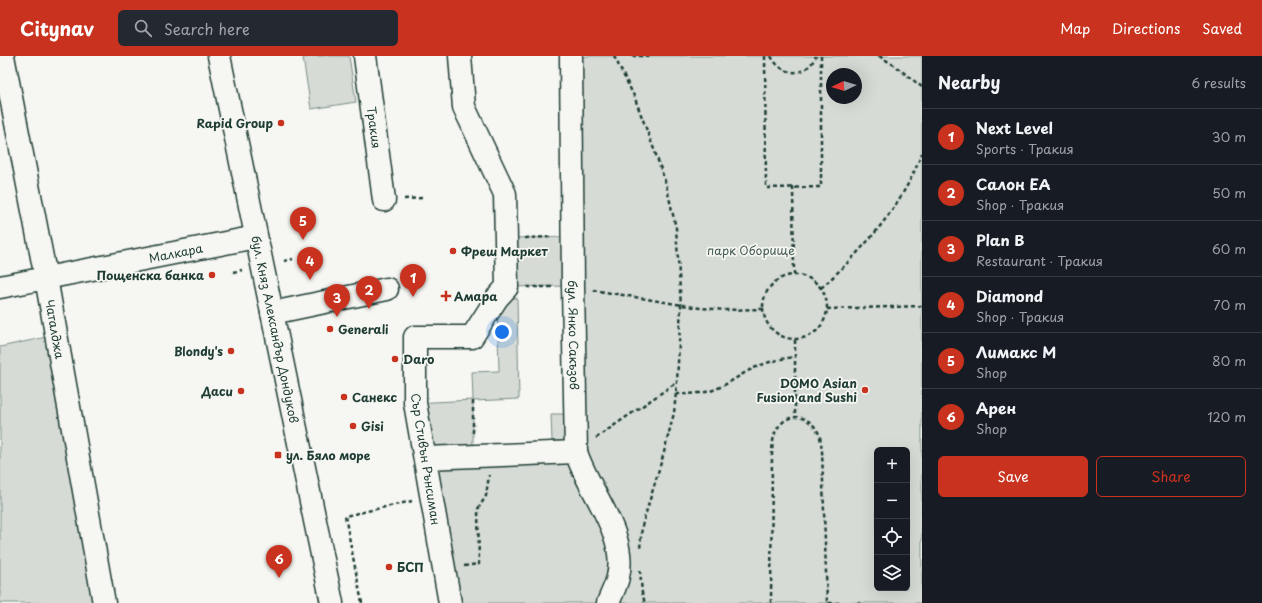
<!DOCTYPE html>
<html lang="en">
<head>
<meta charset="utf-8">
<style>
	:root { --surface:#171b24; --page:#242831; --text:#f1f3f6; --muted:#9ea1a6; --line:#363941; --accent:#c8321e }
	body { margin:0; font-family:"Playpen Sans",sans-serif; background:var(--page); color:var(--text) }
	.controls { position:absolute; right:12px; bottom:12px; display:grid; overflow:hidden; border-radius:6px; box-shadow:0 4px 16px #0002 }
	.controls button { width:36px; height:36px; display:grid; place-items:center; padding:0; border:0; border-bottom:1px solid var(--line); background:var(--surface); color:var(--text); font:20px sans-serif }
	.compass { position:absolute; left:826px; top:12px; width:36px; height:36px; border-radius:50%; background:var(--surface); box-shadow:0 4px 16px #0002; rotate:266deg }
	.you { position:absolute; left:502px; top:276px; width:14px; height:14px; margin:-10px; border:3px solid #fff; border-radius:50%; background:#1a73e8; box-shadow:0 0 0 6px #1a73e833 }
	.badge { display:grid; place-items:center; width:26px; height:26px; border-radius:50%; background:var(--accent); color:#fff; font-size:13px; font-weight:700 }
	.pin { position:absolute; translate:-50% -33px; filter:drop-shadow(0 1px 2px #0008) }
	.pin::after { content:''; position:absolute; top:21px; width:14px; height:12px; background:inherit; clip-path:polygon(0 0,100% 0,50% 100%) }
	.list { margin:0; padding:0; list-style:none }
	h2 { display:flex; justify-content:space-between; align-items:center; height:52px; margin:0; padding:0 16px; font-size:17px }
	h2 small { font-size:13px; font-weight:400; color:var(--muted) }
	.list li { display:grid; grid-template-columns:26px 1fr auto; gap:12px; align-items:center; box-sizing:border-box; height:56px; padding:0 16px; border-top:1px solid var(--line) }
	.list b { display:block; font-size:15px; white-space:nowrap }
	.list p { margin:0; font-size:13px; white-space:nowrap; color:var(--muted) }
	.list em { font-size:13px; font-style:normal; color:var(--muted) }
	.actions { display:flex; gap:8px; padding:12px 16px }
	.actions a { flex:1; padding:9px 0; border:1px solid var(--accent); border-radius:6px; text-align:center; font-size:14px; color:var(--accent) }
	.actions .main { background:var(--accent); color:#fff }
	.icon { flex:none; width:22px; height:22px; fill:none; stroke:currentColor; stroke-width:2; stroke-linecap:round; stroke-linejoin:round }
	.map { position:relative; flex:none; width:922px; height:547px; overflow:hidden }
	header { display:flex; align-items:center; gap:24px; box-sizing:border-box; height:56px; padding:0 20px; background:var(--accent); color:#fff }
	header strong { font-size:19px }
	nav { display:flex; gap:22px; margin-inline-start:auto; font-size:14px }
	.search { width:280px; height:36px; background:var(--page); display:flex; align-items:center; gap:10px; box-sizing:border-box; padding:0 14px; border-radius:6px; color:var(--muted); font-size:15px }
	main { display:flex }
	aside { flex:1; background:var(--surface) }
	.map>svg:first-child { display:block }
</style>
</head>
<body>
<header>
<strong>Citynav</strong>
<div class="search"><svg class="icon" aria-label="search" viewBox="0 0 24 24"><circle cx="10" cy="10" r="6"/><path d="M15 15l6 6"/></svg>Search here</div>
<nav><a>Map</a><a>Directions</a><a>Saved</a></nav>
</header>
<main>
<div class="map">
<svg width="922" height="547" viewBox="0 0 922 547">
	<rect width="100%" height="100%" fill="#f6f6f2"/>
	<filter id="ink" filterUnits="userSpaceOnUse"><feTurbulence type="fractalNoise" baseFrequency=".025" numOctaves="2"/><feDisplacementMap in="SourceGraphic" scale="8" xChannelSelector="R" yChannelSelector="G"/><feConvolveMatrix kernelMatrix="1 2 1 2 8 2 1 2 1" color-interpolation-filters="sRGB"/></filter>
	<g filter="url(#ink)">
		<path fill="#d6dbd6" stroke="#7a8c85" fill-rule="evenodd" d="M 315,0 L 349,0 L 356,46 L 311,53 L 303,2 Z
			M 576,0 L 922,0 L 922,547 L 617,547 L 626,529 L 585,402 ZM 832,18 L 856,18 L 856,42 L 832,42 ZM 877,394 L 907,394 L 907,532 L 877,532 Z
			M 573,181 L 573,230 L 507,231 L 507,182 Z
			M 497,242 L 517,242 L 519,343 L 473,345 L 473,399 L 576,396 L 612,471 L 608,547 L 450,547 L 415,347 L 473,344 L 472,316 L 499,315 Z
			M 56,279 L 104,547 L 0,547 L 0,291 Z
			M 551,358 L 568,358 L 569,385 L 552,385 Z"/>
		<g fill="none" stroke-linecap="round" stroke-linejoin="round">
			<defs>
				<g id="minor">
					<path id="s1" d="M 3,0 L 46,222 L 104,547"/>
					<path id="s2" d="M 365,0 L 384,144"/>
					<path id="s3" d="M 571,0 L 573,230 L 576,396 C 589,437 628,477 618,521 C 616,530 611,539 608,547"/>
					<path id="s4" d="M 0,231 L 256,181"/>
					<path d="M 272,257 L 387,233"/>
					<path d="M 425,402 L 576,396"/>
					<path d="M 450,547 L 415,347 L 415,281 L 472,281 L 497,242 L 507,231 L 505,138 L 464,51 L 460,0"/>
				</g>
				<g id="major">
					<path id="s5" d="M 219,0 L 332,547"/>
				</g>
			</defs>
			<use href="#minor" stroke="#1f3d34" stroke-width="25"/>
			<use href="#major" stroke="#1f3d34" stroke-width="25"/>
			<path stroke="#1f3d34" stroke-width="2.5" stroke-dasharray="4 3" stroke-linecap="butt" d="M 614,0 L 634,40 L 655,96 L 666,128 L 676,172 L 681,250 L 677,326 L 674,357 L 663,400 L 642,470 L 640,493
				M 632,0 L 651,0
				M 765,0 L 766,132 L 821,131 L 821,0
				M 771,0 C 782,21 806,22 816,0
				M 879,0 L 894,9 L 922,31
				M 793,131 L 794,219
				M 404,143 L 423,142
				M 525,182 L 552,181
				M 284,205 L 293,203
				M 233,216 L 242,214
				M763 251a32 32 0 1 1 64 0a32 32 0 1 1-64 0Z
				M 527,231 L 554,231
				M 821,232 C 863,194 902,151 922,97
				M 593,234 L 700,252 L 726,254 L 763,253
				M 827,253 L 922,250
				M 795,284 L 795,360
				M 676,338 C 688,338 699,338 710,335 C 724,331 735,322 748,315 C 763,307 778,303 795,301
				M 473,345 L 473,380
				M 596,382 L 677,326
				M 464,510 L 479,508 L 478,453 L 486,440 L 489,419
				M 640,514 L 642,537 L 645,547
				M 362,547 L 345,460 L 412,445
				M 771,547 L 772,395 C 773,386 773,376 780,369 C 792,355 810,361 818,376 C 821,381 821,389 822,394 L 827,547 L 861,547"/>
			<use href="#minor" stroke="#f6f6f2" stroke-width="22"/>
			<use href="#major" stroke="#f6f6f2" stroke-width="22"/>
		</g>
	</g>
	<g fill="#c8321e" stroke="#f6f6f2" stroke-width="1.5">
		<circle cx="281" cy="67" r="4"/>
		<circle cx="453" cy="195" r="4"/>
		<circle cx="212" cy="219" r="4"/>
		<path d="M444 234h4v4h4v4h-4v4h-4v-4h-4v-4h4z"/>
		<circle cx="330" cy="273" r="4"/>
		<circle cx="231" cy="295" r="4"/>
		<circle cx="395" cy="303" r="4"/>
		<circle cx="865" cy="334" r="4"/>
		<circle cx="241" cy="335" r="4"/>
		<circle cx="344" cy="341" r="4"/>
		<circle cx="353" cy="370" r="4"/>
		<rect x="274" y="395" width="8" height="8" rx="2"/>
		<circle cx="389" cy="511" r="4"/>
	</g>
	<g text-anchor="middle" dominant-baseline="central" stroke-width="3.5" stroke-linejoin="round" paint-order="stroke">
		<g font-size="12" font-weight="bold" fill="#1f3d34" stroke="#f6f6f2" text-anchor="start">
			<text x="273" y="67" text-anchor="end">Rapid Group</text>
			<text x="461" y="195">Фреш Маркет</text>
			<text x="204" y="219" text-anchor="end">Пощенска банка</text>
			<text x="454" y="240">Амара</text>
			<text x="338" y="273">Generali</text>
			<text x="223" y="295" text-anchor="end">Blondy's</text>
			<text x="403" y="303">Daro</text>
			<text x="857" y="327" text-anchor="end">DOMO Asian<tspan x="857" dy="14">Fusion and Sushi</tspan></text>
			<text x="233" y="335" text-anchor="end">Даси</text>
			<text x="352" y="341">Санекс</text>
			<text x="361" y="370">Gisi</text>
			<text x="286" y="399">ул. Бяло море</text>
			<text x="397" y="511">БСП</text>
		</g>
		<g font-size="12" fill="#1f3d34" stroke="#f6f6f2">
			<text stroke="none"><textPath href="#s2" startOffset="72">Тракия</textPath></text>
			<text stroke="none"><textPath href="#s4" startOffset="179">Малкара</textPath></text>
			<text stroke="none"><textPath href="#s1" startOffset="278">Чаталджа</textPath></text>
			<text stroke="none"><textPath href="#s5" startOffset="279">бул. Княз Александър Дондуков</textPath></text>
			<text stroke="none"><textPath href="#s3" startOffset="279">бул. Янко Сакъзов</textPath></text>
			<text transform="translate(426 403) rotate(81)">Сър Стивън Рънсиман</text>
		</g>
		<g font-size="12" fill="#445d54" stroke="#f6f6f2">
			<text x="751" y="194">парк Оборище</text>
		</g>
	</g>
</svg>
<div class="controls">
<button>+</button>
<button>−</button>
<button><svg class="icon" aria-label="locate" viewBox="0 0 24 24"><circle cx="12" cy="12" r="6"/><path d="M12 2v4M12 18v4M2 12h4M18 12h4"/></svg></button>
<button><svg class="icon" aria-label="layers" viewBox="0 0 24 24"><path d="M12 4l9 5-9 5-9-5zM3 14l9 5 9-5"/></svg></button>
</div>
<svg class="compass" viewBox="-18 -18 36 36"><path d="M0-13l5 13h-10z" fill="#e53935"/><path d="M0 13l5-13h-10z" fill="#9ea1a6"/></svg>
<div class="you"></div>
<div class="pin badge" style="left:413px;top:241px">1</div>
<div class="pin badge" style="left:369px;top:253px">2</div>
<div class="pin badge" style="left:337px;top:261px">3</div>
<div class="pin badge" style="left:310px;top:224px">4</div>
<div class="pin badge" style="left:303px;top:184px">5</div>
<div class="pin badge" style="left:279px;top:522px">6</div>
</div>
<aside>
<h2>Nearby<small>6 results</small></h2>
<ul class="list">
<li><span class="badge">1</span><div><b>Next Level</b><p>Sports · Тракия</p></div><em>30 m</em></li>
<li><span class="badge">2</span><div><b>Салон ЕА</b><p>Shop · Тракия</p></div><em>50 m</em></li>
<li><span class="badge">3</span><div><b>Plan B</b><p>Restaurant · Тракия</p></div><em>60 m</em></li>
<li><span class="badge">4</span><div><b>Diamond</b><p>Shop · Тракия</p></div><em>70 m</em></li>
<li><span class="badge">5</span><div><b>Лимакс М</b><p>Shop</p></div><em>80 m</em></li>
<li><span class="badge">6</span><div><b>Арен</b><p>Shop</p></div><em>120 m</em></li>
</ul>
<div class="actions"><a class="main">Save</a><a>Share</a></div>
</aside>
</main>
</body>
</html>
